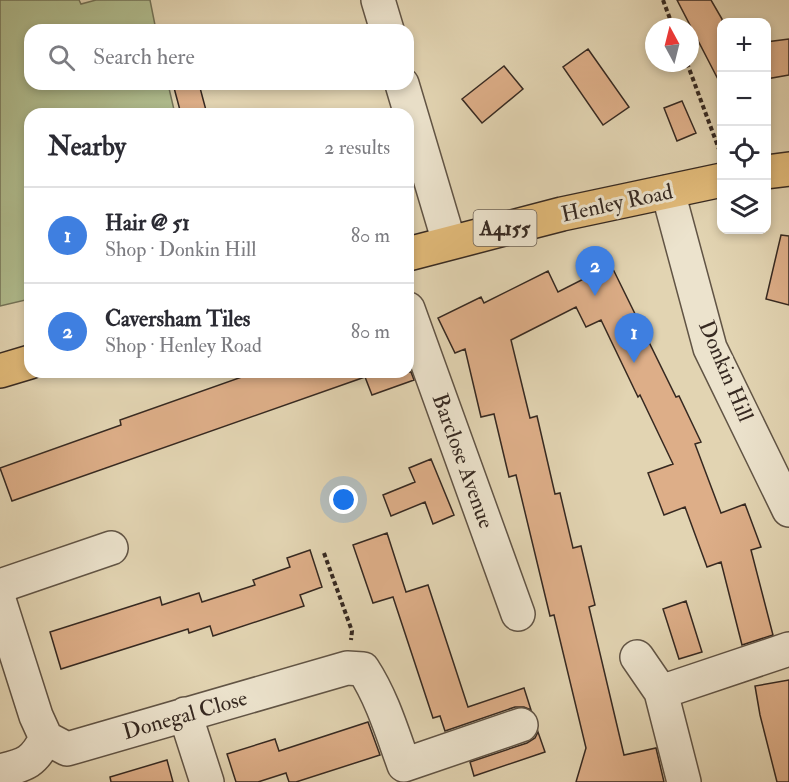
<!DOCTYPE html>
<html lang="en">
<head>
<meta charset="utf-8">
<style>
	:root { --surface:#fff; --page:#f2f2f3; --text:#2b2b33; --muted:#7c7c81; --line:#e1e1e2; --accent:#8f2418 }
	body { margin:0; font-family:"IM FELL Double Pica",serif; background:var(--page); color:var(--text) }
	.controls { position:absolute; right:18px; top:18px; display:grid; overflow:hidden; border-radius:12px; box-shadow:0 3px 9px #0003 }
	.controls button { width:54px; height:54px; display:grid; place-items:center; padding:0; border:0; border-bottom:2px solid var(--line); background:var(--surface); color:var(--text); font:30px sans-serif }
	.compass { position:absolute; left:645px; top:18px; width:54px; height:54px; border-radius:50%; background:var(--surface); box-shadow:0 3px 9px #0003; rotate:353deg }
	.you { position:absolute; left:344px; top:500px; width:21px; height:21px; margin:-15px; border:4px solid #fff; border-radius:50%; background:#1a73e8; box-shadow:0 0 0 9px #1a73e833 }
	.badge { display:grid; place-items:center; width:39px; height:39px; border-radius:50%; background:var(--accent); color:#fff; font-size:20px; font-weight:700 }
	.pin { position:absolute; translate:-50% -50px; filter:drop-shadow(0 2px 3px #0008) }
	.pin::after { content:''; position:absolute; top:32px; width:21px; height:18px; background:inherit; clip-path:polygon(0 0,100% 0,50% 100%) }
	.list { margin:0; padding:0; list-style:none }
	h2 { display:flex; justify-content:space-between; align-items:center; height:78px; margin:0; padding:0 24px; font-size:26px }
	h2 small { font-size:20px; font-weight:400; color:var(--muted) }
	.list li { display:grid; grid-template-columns:39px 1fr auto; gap:18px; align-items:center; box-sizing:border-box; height:96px; padding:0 24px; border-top:2px solid var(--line) }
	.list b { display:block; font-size:22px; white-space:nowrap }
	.list p { margin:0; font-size:20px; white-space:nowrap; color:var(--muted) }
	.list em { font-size:20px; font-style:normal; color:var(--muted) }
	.icon { flex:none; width:33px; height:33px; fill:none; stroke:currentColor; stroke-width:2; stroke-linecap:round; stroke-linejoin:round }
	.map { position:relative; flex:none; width:789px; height:782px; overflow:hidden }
	.search { position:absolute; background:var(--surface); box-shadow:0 3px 9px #0003; left:24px; top:24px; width:390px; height:66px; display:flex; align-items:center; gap:15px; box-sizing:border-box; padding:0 21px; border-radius:18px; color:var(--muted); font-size:22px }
	.panel { position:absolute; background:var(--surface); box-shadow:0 3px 9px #0003; left:24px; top:108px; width:390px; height:270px; border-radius:18px }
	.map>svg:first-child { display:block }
</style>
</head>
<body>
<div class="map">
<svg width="789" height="782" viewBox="0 0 789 782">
	<rect width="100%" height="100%" fill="#e2d4b2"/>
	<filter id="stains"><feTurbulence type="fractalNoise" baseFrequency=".00333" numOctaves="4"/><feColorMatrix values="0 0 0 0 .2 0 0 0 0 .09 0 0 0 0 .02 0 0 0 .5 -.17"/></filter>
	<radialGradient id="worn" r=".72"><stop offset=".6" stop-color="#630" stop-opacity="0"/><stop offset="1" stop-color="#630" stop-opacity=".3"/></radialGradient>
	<path fill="#b0bd8f" stroke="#737358" stroke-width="1.5" d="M 0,0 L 79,0 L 81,4 L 96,0 L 150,0 L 156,30 L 30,30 L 30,84 L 168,84 L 175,114 L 30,114 L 30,299 L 0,306 Z"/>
	<path fill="#ddae88" stroke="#362921" stroke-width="1.5" d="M 677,0 L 711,0 L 722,19 L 722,87 Z
		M 789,39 L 789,75 L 766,79 L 766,42 Z
		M 588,49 L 629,107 L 603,125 L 563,67 Z
		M 504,66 L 523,89 L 482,123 L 462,99 Z
		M 173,84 L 199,84 L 207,114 L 181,114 Z
		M 682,101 L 696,133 L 677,141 L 664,108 Z
		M 781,235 L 789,236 L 789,305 L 766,299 Z
		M 611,265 L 676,397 L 679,396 L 701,442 L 695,444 L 721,513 L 745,504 L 761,547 L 751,550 L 773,635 L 742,645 L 721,562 L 707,567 L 685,507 L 664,515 L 648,473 L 673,464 L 640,395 L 638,397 L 601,320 L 586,327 L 576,307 L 511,340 L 530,418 L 537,416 L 555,494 L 560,493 L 573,548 L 581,546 L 595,605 L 589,607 L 624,755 L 656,748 L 664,782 L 576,782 L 586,748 L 554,615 L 550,616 L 516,475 L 509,477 L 494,414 L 481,417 L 465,349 L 455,353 L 438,318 L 481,297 L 484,303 L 548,271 L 558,292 Z
		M 256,372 L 411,372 L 414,380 L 372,395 L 365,377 L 12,501 L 0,468 L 121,425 L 120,420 Z
		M 431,459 L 454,515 L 433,524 L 425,502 L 391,516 L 383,495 L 415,482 L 409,468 Z
		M 387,533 L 406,592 L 428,585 L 468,707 L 524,688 L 531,710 L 524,707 L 515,707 L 445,731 L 440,716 L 433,718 L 393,597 L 373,603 L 353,545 Z
		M 310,550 L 322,587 L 300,595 L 304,606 L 213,636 L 210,626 L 189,633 L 188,629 L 61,669 L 50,632 L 160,597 L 162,605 L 199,593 L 202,602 L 255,585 L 253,580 L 290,567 L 287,558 Z
		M 686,601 L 702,652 L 679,659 L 663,609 Z
		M 789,680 L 789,782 L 777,782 L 760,715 L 755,686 Z
		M 368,722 L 380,755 L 296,782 L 289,782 L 286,773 L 258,782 L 236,782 L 227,754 L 275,739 L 279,751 Z
		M 538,732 L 545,752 L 474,776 L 470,762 L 527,743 L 535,738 Z
		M 167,760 L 173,782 L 111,782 L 110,777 Z"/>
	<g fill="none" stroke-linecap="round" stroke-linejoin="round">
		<defs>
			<path id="minor" d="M 378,0 L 387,30
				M 402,84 L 449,242
				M 668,192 L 710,348 L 789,510
				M 408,309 L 518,614
				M 0,586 L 111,548
				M 0,603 L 36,716 L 46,738 L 67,749 L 347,668 L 363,669 C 382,698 392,732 404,765 L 521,725
				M 637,657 L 661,692 L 789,649
				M 661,692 L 684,782
				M 185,714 L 207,782
				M 0,771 C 26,765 34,762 46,738"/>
			<path id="major" d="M 766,172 L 789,169
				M 408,254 L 562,214 L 722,180
				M 0,371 L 30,362"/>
		</defs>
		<use href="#minor" stroke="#615445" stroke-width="36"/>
		<use href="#major" stroke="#362921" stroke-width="36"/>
		<path stroke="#362921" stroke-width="4" stroke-dasharray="4.5 3" stroke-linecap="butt" d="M 663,0 L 673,27
			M 687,63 L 720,152
			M 324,553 L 352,631 L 351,640"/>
		<use href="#minor" stroke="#ece3cd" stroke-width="33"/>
		<use href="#major" stroke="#e1ba79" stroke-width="33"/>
	</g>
	<g text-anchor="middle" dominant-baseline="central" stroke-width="6" stroke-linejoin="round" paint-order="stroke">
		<rect fill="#ece3cd" stroke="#6d6155" stroke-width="1.5" x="473.5" y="210" width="63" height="36" rx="4.5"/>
		<g font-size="21" font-weight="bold" fill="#362921">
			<text x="505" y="228">A4155</text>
		</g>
		<g font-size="22" fill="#362921" stroke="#ece3cd">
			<text transform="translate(617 203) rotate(-12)">Henley Road</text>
			<text transform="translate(726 371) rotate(67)">Donkin Hill</text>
			<text transform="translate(463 461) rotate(70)">Barclose Avenue</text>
			<text transform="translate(185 715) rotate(-16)">Donegal Close</text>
		</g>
	</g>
	<rect width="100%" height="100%" filter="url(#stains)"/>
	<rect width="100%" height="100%" fill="url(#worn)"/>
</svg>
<div class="controls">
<button>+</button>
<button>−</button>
<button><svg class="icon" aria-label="locate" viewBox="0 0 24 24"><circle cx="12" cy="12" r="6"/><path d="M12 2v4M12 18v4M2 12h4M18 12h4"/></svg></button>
<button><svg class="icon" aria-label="layers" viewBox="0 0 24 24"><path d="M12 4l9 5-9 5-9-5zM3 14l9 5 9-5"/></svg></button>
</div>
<svg class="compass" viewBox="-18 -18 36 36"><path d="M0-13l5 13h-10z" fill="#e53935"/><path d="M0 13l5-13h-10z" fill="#7c7c81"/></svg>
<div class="you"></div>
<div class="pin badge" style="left:634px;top:363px;background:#3f7fe0">1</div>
<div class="pin badge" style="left:595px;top:296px;background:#3f7fe0">2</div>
<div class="search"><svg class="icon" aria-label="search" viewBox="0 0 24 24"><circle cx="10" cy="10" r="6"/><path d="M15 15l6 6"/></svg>Search here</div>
<section class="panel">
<h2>Nearby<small>2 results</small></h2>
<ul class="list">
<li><span class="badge" style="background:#3f7fe0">1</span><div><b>Hair @ 51</b><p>Shop · Donkin Hill</p></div><em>80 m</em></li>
<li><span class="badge" style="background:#3f7fe0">2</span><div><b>Caversham Tiles</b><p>Shop · Henley Road</p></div><em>80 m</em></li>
</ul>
</section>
</div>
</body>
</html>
